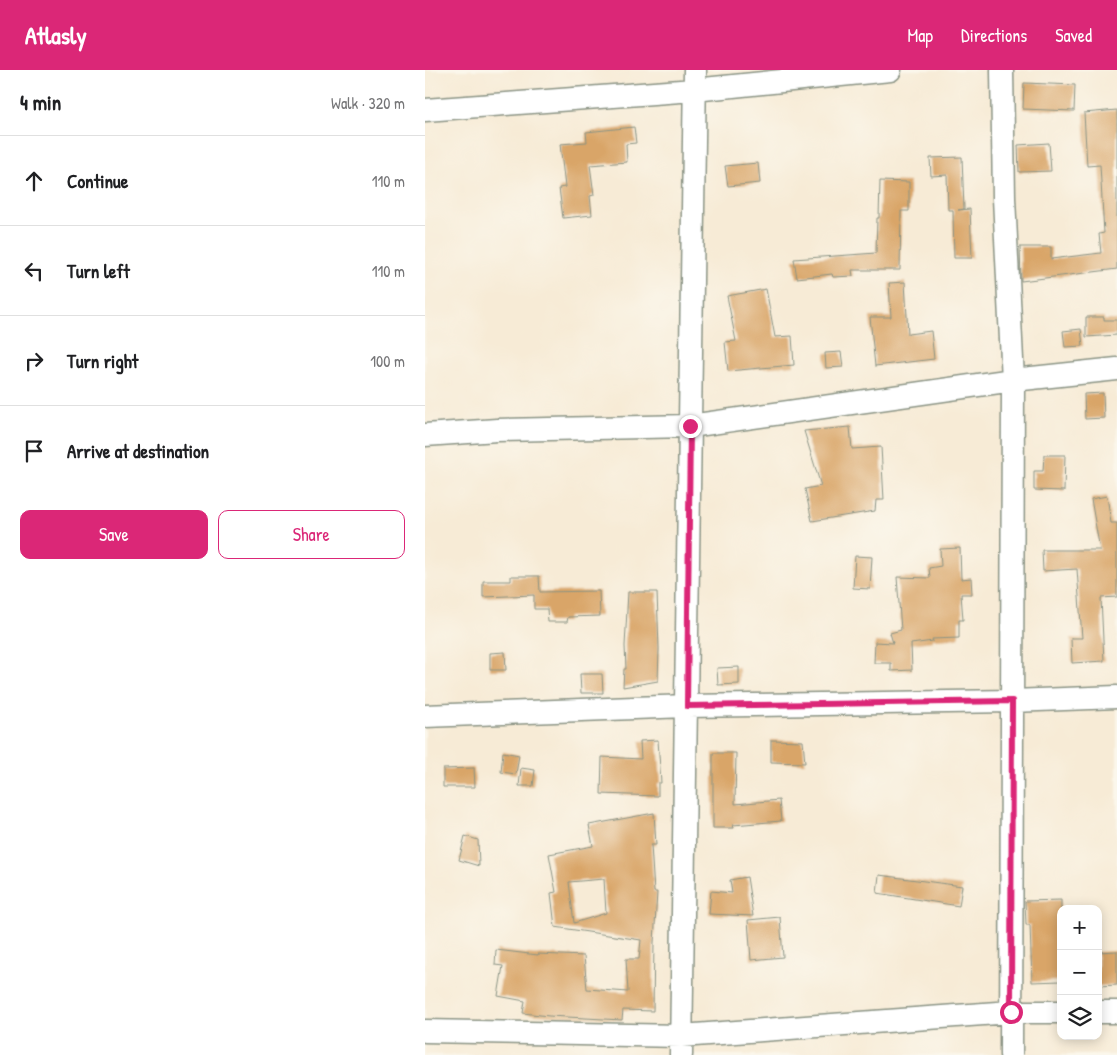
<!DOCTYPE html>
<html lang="en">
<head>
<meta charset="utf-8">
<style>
	:root { --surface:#fff; --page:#f2f2f2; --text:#202124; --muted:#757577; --line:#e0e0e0; --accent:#db2777 }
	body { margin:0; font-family:"Patrick Hand",sans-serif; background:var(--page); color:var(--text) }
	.controls { position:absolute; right:15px; bottom:15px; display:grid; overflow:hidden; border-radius:10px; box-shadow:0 2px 12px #0003 }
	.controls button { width:45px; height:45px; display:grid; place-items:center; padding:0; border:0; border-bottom:1px solid var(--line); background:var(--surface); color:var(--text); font:25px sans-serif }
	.stop { position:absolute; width:15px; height:15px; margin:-11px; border:4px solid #db2777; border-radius:50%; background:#fff }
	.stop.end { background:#db2777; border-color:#fff; box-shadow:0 1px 5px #0008 }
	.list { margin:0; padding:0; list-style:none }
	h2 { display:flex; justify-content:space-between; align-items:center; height:65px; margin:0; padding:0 20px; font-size:21px }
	h2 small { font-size:16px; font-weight:400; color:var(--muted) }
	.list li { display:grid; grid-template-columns:32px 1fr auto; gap:15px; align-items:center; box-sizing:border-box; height:90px; padding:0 20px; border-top:1px solid var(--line) }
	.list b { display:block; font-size:19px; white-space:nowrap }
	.list em { font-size:16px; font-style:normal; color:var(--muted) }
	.actions { display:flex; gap:10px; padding:15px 20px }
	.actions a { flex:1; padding:11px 0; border:1px solid var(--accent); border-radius:10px; text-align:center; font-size:18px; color:var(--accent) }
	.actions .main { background:var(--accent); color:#fff }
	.icon { flex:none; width:28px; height:28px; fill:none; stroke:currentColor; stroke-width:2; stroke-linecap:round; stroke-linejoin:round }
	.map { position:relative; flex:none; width:692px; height:985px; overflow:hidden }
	header { display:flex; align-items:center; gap:30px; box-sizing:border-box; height:70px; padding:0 25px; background:var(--accent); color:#fff }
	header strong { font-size:24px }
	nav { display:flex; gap:28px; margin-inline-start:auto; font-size:18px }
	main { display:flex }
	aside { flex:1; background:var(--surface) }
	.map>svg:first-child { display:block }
</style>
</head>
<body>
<header>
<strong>Atlasly</strong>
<nav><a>Map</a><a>Directions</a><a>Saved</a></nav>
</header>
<main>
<aside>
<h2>4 min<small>Walk · 320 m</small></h2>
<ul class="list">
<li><svg class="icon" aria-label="ahead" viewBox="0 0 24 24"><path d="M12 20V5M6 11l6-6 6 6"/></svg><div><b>Continue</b></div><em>110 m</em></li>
<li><svg class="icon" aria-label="left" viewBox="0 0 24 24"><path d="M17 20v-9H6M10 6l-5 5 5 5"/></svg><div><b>Turn left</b></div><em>110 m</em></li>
<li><svg class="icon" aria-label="right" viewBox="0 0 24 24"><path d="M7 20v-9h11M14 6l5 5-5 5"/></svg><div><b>Turn right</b></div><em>100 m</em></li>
<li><svg class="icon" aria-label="arrive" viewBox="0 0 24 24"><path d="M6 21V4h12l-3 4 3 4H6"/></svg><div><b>Arrive at destination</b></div></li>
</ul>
<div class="actions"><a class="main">Save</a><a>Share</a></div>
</aside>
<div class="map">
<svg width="692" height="985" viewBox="0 0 692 985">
	<rect width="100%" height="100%" fill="#fbf7ec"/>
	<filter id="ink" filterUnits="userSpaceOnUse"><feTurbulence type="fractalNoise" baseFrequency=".02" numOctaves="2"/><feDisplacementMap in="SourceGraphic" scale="10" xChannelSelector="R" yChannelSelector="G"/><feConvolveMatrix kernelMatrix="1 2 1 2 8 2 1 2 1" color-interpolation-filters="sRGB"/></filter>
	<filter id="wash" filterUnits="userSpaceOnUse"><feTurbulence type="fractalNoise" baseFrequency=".0096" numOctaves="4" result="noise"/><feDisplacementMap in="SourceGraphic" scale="20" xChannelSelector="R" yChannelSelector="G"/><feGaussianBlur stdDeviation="1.12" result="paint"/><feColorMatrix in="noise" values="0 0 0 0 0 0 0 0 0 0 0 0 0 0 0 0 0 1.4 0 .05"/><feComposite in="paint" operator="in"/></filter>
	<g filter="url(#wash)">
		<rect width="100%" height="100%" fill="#f7ebd6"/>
		<g id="blocks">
			<path fill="#d9a567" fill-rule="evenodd" d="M 599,13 L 650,15 L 649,41 L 598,39 Z
				M 692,40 L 692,199 L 596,211 L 595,177 L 626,177 L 626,189 L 676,183 L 674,164 L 679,163 L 675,95 L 662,96 L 659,43 Z
				M 209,57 L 211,73 L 201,74 L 202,92 L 165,95 L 169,125 L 165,126 L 167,145 L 138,148 L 134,118 L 140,117 L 135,74 L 162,72 L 161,62 Z
				M 624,73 L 626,101 L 594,102 L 593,75 Z
				M 537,87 L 539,139 L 533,140 L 545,139 L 547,188 L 529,188 L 528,140 L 523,140 L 522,105 L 506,106 L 505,88 Z
				M 333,93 L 335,113 L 303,116 L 300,96 Z
				M 455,111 L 484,112 L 484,141 L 476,141 L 475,200 L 427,200 L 428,206 L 408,207 L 407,204 L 372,208 L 369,189 L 451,183 L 452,148 L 454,148 Z
				M 480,212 L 483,264 L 506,261 L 509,289 L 450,296 L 445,247 L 466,247 L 464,213 Z
				M 341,219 L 350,267 L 367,266 L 369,295 L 303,301 L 300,272 L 311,271 L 302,226 Z
				M 661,247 L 679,247 L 679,250 L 692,250 L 692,265 L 661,267 Z
				M 656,259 L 658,276 L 640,277 L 638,261 Z
				M 416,282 L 418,297 L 401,298 L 400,283 Z
				M 678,323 L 679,348 L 660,349 L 659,324 Z
				M 425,357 L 427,379 L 456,377 L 459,430 L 451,430 L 450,441 L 387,451 L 380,419 L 396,416 L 379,361 Z
				M 619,385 L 640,385 L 639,421 L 609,420 L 609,401 L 618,401 Z
				M 682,426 L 686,453 L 692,453 L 692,527 L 676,528 L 679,591 L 647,593 L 646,568 L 657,568 L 652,499 L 618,501 L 617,480 L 675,480 L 666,429 Z
				M 535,478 L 536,509 L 546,508 L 547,524 L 536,524 L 538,550 L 534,550 L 534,568 L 507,569 L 508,571 L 486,574 L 487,600 L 466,601 L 466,593 L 449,593 L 450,572 L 468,573 L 465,563 L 476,560 L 472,507 L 505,508 L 504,498 L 516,496 L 515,479 Z
				M 430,486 L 447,487 L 445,519 L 428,518 Z
				M 86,506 L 114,506 L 115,522 L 174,521 L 175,546 L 143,547 L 142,552 L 123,552 L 122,539 L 109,539 L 109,525 L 58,527 L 58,511 L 86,511 Z
				M 203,522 L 232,522 L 234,579 L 233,611 L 198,617 L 199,599 L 201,599 L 200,576 Z
				M 80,582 L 81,600 L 65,600 L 65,583 Z
				M 314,597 L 314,614 L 293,615 L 292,598 Z
				M 155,604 L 177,604 L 178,623 L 156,623 Z
				M 233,670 L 236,713 L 233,713 L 233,726 L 176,724 L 177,687 L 216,689 L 215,671 Z
				M 346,670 L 378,671 L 380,693 L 346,692 Z
				M 78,682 L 94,685 L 91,704 L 76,702 Z
				M 288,683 L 311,683 L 310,734 L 354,730 L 356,751 L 308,755 L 309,758 L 288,758 Z
				M 49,698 L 50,717 L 18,717 L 18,699 Z
				M 96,698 L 110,700 L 108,716 L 94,716 Z
				M 229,743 L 231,775 L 226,775 L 229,822 L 232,822 L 229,872 L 228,941 L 198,940 L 197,950 L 124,946 L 98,943 L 100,931 L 73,926 L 78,896 L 70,895 L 71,880 L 113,885 L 113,884 L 159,886 L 162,919 L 203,922 L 201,889 L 214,889 L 216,870 L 130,857 L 126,823 L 131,822 L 124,784 L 168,776 L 164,755 ZM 179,809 L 181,843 L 149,853 L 144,812 Z
				M 40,766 L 53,770 L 54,796 L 34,790 Z
				M 454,805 L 537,816 L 534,836 L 452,823 Z
				M 322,807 L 328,846 L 284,844 L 286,821 L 307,823 L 305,810 Z
				M 636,830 L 636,911 L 607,912 L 605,855 L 601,855 L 600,831 Z
				M 355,847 L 358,887 L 326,890 L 323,850 Z
				M 692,881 L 692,915 L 673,916 L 673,882 Z"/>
		</g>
	</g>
	<g filter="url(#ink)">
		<use href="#blocks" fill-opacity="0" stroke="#8b9485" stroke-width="1"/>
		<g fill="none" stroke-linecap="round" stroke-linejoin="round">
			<defs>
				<path id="street" d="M 577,0 L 579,128 L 588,310 L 586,985
					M 0,40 L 269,20 L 465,0
					M 0,365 L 72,360 L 265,356 L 588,310 L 692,299
					M 0,646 L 262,636 L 587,631 L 692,627
					M 673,942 L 692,942
					M 0,961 L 256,966 L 586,942 L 636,942
					M 256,985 L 270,0"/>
			</defs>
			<use href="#street" stroke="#8b9485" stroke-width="25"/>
			<use href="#street" stroke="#fff" stroke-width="22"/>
		</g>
	</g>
	<g fill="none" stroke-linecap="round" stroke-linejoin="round" filter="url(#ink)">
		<path stroke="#db2777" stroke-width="6" d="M 265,356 L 262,636 L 587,631 L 586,942"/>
	</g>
</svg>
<div class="controls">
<button>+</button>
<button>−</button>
<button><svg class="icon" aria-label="layers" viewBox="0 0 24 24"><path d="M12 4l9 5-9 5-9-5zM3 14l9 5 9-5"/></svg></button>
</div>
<div class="stop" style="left:586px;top:942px"></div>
<div class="stop end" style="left:265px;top:356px"></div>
</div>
</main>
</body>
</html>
